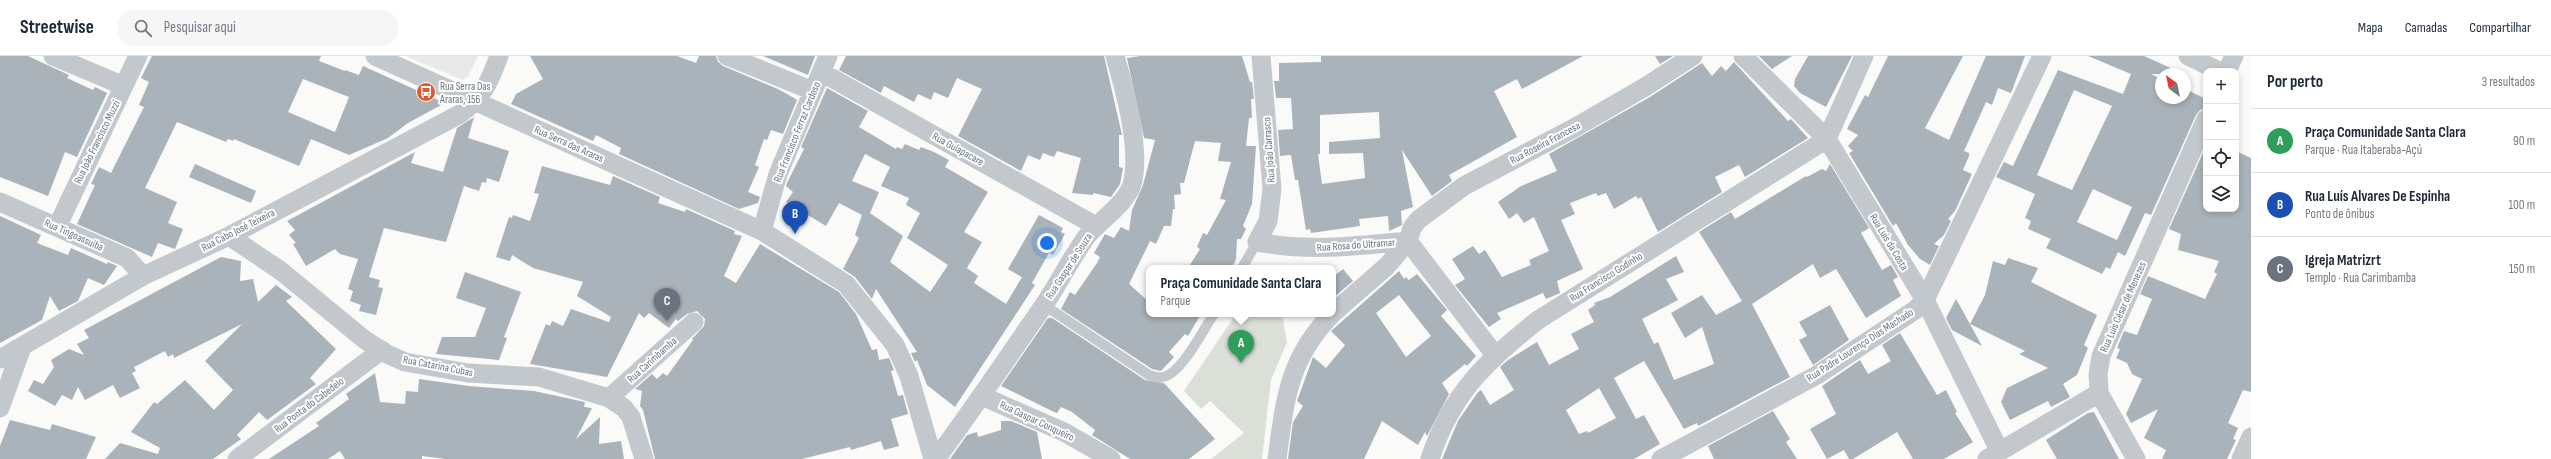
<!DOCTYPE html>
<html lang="pt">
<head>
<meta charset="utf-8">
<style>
	:root { --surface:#fff; --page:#f6f6f7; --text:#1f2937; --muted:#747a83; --line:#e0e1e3; --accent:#e4572e }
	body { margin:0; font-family:"Sofia Sans Condensed",sans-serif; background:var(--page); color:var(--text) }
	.controls { position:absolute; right:12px; top:12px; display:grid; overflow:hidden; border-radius:8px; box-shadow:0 2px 6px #0003 }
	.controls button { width:36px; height:36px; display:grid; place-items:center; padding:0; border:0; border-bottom:1px solid var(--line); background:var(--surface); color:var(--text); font:20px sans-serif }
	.compass { position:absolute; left:2155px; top:12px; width:36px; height:36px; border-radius:50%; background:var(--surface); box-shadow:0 2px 6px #0003; rotate:327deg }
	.you { position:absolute; left:1047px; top:187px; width:14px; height:14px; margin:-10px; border:3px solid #fff; border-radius:50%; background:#1a73e8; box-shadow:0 0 0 6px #1a73e833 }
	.badge { display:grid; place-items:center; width:26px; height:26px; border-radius:50%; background:var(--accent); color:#fff; font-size:13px; font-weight:700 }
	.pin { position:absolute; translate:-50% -33px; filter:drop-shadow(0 1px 2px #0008) }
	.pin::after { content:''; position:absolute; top:21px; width:14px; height:12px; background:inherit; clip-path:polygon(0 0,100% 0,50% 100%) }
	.popup { position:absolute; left:1146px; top:209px; width:190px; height:52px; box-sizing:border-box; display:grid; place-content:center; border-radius:8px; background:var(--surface); filter:drop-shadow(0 1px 3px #0005); font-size:13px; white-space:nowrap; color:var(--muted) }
	.popup b { font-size:15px; color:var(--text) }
	.popup::after { content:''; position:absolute; left:50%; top:100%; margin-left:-8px; border:8px solid transparent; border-top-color:var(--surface) }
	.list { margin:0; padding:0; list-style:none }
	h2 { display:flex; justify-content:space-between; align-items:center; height:52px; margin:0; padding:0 16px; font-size:17px }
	h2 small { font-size:13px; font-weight:400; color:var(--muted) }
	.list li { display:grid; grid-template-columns:26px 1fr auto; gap:12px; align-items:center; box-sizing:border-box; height:64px; padding:0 16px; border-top:1px solid var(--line) }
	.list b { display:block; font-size:15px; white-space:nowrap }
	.list p { margin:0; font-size:13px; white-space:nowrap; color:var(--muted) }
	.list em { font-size:13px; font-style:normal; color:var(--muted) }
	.icon { flex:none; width:22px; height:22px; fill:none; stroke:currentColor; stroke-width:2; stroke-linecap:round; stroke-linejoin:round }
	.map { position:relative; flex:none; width:2251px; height:403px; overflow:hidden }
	header { display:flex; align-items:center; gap:24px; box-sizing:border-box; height:56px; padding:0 20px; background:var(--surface); border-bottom:1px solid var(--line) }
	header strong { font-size:19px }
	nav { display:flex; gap:22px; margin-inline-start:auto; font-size:14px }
	.search { width:280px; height:36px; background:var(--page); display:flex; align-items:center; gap:10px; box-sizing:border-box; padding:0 14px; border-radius:16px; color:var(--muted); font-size:15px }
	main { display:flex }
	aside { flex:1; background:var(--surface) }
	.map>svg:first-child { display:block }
</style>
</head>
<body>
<header>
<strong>Streetwise</strong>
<div class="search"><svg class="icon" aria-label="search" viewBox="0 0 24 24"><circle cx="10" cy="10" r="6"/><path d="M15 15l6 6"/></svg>Pesquisar aqui</div>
<nav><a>Mapa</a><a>Camadas</a><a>Compartilhar</a></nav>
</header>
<main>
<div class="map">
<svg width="2251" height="403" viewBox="0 0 2251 403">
	<rect width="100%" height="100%" fill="#fafaf8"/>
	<path fill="#e8e9e9" d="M 405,0 L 478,0 L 468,21 L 463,24 Z"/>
	<path fill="#dadfd7" d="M 1236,258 L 1282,258 L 1287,286 L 1271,324 L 1262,403 L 1211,403 L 1244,377 L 1210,345 L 1201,353 L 1184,335 Z"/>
	<path fill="#aab3b9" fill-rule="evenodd" d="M 0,0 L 28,0 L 69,19 L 67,22 L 93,34 L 95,31 L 107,37 L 77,101 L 65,96 L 48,140 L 0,121 Z
		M 152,0 L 321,0 L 319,5 L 345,15 L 345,14 L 359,19 L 363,10 L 445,47 L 408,67 L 388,82 L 349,99 L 311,83 L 299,110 L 234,83 L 233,85 L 228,83 L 226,86 L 177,66 L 145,132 L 177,146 L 168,167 L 183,173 L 175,193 L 158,187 L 152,201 L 77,168 L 95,129 L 91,128 L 99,111 L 111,117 L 144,51 L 139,49 L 149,26 L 141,22 ZM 303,23 L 349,41 L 335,76 L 288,56 Z
		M 530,0 L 677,0 L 696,7 L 699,0 L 716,0 L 718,6 L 723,10 L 778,33 L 794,42 L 797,44 L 783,78 L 771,74 L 767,84 L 764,83 L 755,109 L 759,111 L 748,136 L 760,141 L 758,147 L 739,153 L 619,98 L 621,92 L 596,79 L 593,85 L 511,48 L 516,38 L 543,23 Z
		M 763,0 L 815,0 L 808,19 Z
		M 846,0 L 1104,0 L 1122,79 L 1119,79 L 1119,111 L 1123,112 L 1120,128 L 1111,141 L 1093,137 L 1093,139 L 1072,137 L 1081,102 L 1057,95 L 1054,101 L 1043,97 L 1040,104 L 1028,99 L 1021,115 L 958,80 L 982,33 L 957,22 L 948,42 L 934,36 L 931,44 L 918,38 L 914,46 L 884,30 L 881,37 L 839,14 Z
		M 1140,0 L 1242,0 L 1250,26 L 1252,26 L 1254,43 L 1251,43 L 1252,62 L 1249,62 L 1246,90 L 1256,90 L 1252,148 L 1243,170 L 1246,173 L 1241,183 L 1237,183 L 1236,203 L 1232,212 L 1188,212 L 1200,193 L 1197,191 L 1203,177 L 1207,179 L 1226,144 L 1220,143 L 1231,106 L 1218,105 L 1221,87 L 1195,85 L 1184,127 L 1180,127 L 1181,138 L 1174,139 L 1175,153 L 1173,153 L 1171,170 L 1164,170 L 1156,188 L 1150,185 L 1129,228 L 1149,246 L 1149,258 L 1201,258 L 1188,280 L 1185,278 L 1169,296 L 1174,301 L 1161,315 L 1152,313 L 1061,253 L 1070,236 L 1075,239 L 1097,207 L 1100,201 L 1094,197 L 1105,178 L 1114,182 L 1121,171 L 1129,175 L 1132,154 L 1143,129 L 1155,84 L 1144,82 L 1127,2 Z
		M 1321,0 L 1583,0 L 1522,33 L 1517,23 L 1494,35 L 1517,81 L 1449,119 L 1452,125 L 1432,140 L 1402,94 L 1413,151 L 1401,155 L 1402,169 L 1389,175 L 1388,160 L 1359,163 L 1360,170 L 1311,177 L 1310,173 L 1306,174 L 1298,124 L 1295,124 L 1291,99 L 1280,100 L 1278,74 L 1293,73 L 1291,42 L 1276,42 L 1274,25 L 1279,25 L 1279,7 L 1321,6 ZM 1379,56 L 1380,82 L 1329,86 L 1329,98 L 1363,97 L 1365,122 L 1322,128 L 1318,98 L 1320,98 L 1320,59 Z
		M 1655,0 L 1673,0 L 1660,8 Z
		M 1759,0 L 1792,0 L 1772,13 Z
		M 1808,0 L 1852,0 L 1826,51 L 1800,37 L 1794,30 L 1795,23 Z
		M 1888,0 L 1963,0 L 1925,72 L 1949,84 L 1986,0 L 2025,0 L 2011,37 L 1998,32 L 1992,49 L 1986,46 L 1964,95 L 1969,97 L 1969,100 L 1963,114 L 1972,118 L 1955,155 L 1948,163 L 1951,165 L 1944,179 L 1934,188 L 1939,190 L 1930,209 L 1920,203 L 1908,189 L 1896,167 L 1893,170 L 1849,97 L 1853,95 L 1848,90 L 1858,79 L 1847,73 L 1865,39 L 1868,41 Z
		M 2088,0 L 2144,0 L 2184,18 L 2151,18 L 2161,23 L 2161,42 L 2185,42 L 2185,33 L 2206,43 L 2206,52 L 2200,54 L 2196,59 L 2151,159 L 2145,157 L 2125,200 L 2118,196 L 2110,213 L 2106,211 L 2102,218 L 2046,192 L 2051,183 L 2028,173 L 2031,165 L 2025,162 L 2035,138 L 1996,121 L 2004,106 L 2013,110 L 2058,14 L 2123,38 L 2131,18 ZM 2074,34 L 2112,50 L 2072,134 L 2037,119 ZM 2093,133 L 2132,151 L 2117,184 L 2077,166 Z
		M 1734,6 L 1788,65 L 1791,63 L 1808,82 L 1745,121 L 1739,109 L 1715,121 L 1722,136 L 1658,176 L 1641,141 L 1638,143 L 1636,140 L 1614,153 L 1606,137 L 1598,140 L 1596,137 L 1570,147 L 1575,158 L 1561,164 L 1583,213 L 1557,225 L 1560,237 L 1546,243 L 1543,237 L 1497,257 L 1501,263 L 1489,271 L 1455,229 L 1465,223 L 1452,203 L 1473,190 L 1479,198 L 1485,194 L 1502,221 L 1531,209 L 1529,204 L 1549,195 L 1534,161 L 1524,167 L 1517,157 L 1509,163 L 1498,146 L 1521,130 L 1557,115 L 1549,98 L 1650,41 L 1702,7 L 1712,20 L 1721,10 L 1726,15 Z
		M 827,32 L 868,55 L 859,71 L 896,93 L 897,91 L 902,93 L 905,88 L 919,94 L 921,91 L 934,96 L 949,104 L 945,111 L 988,136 L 964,176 L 982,186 L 967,212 L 978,220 L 974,227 L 1006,248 L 1022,221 L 1035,229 L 955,351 L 927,329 L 917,304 L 915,306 L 911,297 L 917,296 L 876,233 L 872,243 L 855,221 L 843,213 L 859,182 L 855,179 L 862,159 L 839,147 L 826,170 L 786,146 L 793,136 L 786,130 L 787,127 L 804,93 L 801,91 ZM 865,98 L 890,111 L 881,130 L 909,142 L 906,149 L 920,157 L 907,182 L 948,209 L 930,236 L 890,206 L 903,180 L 870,157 L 879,136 L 852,125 Z
		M 474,61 L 468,82 L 509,95 L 499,126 L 487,122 L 486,127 L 482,126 L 479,135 L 464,130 L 446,186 L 384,172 L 369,221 L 380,224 L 378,231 L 383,232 L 376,259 L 359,255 L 361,249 L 350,245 L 353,235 L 348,233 L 358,203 L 340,198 L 335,193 L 306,210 L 293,188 L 296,187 L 289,179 L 295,174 L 287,165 L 415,96 L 411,107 L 443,116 L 457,72 Z
		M 2206,90 L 2206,153 L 2236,153 L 2236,95 L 2251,102 L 2251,336 L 2243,334 L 2228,367 L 2238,372 L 2233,383 L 2236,384 L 2227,403 L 2162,403 L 2166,394 L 2144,382 L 2158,353 L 2131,367 L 2126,358 L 2142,323 L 2132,318 L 2127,307 L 2116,302 L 2120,293 L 2117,292 L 2124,275 L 2137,279 L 2152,243 L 2140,238 L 2148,220 L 2205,243 L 2217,218 L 2214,216 L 2219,205 L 2178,194 L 2181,178 L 2169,173 Z
		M 195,108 L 256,135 L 251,147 L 189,121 Z
		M 1830,108 L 1869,172 L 1861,177 L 1882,214 L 1891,209 L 1898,221 L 1893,224 L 1901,240 L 1866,262 L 1836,213 L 1820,222 L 1813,208 L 1752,248 L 1790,321 L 1698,370 L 1697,367 L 1684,373 L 1644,305 L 1614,322 L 1636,363 L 1644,359 L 1660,388 L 1634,403 L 1442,403 L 1458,365 L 1478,336 L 1481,334 L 1490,349 L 1514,334 L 1500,311 L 1508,304 L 1537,286 L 1549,309 L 1579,293 L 1571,278 L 1594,266 L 1588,254 L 1595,249 L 1594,247 L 1610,241 L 1676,200 L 1684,216 L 1666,223 L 1678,244 L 1642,263 L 1654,288 L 1658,286 L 1674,324 L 1714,308 L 1702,271 L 1685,282 L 1671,257 L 1702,239 L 1716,259 L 1742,245 L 1699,176 L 1731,156 L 1735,163 L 1806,120 L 1807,121 L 1822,113 L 1826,115 ZM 1599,332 L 1616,362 L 1588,377 L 1587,375 L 1579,378 L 1566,354 Z
		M 542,110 L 610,129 L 613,120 L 660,141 L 658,147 L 685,156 L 686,153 L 735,175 L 734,178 L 742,180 L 724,220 L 736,227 L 760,188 L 839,236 L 856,258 L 872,294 L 877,293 L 879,304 L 889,302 L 894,314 L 891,315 L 898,340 L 903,339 L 908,358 L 891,363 L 899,390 L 884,394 L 881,385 L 851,394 L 850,391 L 802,403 L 655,403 L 643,354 L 640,350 L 642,335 L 635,333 L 652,318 L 657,323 L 663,317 L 667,320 L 693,284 L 692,283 L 704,270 L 705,263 L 697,255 L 687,258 L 678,265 L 676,263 L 669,272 L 649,257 L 644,262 L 639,257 L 607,321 L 530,308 L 546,268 L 550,270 L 552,265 L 563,270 L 571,253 L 609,266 L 611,261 L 577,240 L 583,226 L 533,212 L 512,199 L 510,205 L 496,201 L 509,161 L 512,162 L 513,159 L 530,165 L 539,138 L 534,137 Z
		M 1039,159 L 1063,172 L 1061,176 L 1065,178 L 1053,199 L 1049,197 L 1032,227 L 1008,213 Z
		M 0,160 L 41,179 L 37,187 L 68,199 L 71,192 L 107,208 L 108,206 L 117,210 L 104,229 L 88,222 L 78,245 L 59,255 L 50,240 L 42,264 L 0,287 Z
		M 221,201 L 241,205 L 240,225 L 253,223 L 258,246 L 276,229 L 292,241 L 286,245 L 336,293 L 310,322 L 316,328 L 267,364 L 259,356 L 237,379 L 241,383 L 213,403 L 105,403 L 120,387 L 158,398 L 160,392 L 131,376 L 154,346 L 157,348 L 185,324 L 214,354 L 233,334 L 205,305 L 242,268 L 174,302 L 173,298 L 168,301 L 165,295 L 134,311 L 136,315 L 132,317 L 140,332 L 120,342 L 113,329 L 85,344 L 78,331 L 72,344 L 62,339 L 55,350 L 28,335 L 34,324 L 43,328 L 54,311 L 51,304 L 69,293 L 84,299 L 77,288 L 89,282 L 84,274 Z
		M 2008,202 L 2038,212 L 2031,226 L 2097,259 L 2084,289 L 2088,292 L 2077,319 L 2063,328 L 2070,341 L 2051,351 L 2048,345 L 2010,364 L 2001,346 L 2007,332 L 2048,312 L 2019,298 L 2025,295 L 1970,268 L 1985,239 L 1993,205 L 2005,209 Z
		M 1343,213 L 1353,225 L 1333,242 L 1333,221 Z
		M 1399,215 L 1404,223 L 1406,221 L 1409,224 L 1417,218 L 1447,254 L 1441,260 L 1476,300 L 1467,310 L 1465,308 L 1442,327 L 1449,338 L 1427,380 L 1425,376 L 1418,389 L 1382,365 L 1364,403 L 1288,403 L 1293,366 L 1303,350 L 1297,345 L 1313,301 L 1326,312 L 1345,289 L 1331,275 ZM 1399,239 L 1431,280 L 1406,301 L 1376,257 Z
		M 465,216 L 521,236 L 504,281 L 507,282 L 499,304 L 436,298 L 442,281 L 475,281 L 486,252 L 456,242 Z
		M 1956,243 L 1965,259 L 1982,290 L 1952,274 L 1946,262 Z
		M 1830,249 L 1849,284 L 1813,309 L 1799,284 L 1807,280 L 1799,266 Z
		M 1048,262 L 1052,262 L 1145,324 L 1164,327 L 1215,383 L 1189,403 L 1130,403 L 1092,379 L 1095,374 L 1072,356 L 1061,351 L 1057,357 L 1054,356 L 1001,330 Z
		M 1900,277 L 1937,339 L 1946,334 L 1957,356 L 1955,357 L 1973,386 L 1944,403 L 1913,403 L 1897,376 L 1853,403 L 1849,403 L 1844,394 L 1827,403 L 1810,373 L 1836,358 L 1822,330 L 1860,304 L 1868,318 L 1891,305 L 1882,289 Z
		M 375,317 L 380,346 L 405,348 L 406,335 L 418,336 L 419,323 L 469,330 L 534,335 L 585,346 L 584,351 L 592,352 L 576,383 L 600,361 L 599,388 L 621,385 L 624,403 L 446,403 L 422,400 L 422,403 L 345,403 L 340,395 L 328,403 L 269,403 L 319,370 L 316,367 L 349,343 L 346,338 Z
		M 1773,355 L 1790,383 L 1786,386 L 1797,403 L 1714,403 L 1708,390 Z
		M 2094,356 L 2119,403 L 2057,403 L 2046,384 L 2088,357 Z
		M 10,364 L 50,374 L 52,368 L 96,381 L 86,403 L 0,403 L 0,390 Z
		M 1001,365 L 1011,365 L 1037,376 L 1042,403 L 950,403 L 967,379 L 977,376 L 978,381 L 1001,374 Z"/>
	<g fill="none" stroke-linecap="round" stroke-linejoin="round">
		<path stroke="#c3c8cc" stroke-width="10" d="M 1242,212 L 1257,186
			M 1044,249 L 1149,319 C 1156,321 1163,323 1170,318 C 1186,308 1203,274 1214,258"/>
		<path stroke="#c3c8cc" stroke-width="19" d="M 53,0 L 124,30
			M 375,0 L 762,175 L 846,228 L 895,289 L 909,320 L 933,403
			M 727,0 L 813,35
			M 1261,0 L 1272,133 L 1268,165 L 1257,186 C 1308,196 1357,190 1408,185
			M 1743,0 L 1827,83 L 1925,244 L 2000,396
			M 2188,0 L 2219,15
			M 2227,15 L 2234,0
			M 821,16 L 1096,170
			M 1827,83 L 1864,0
			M 0,146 L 127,202 L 143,220
			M 57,171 L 138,0
			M 762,175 L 778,118 L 828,0
			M 229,180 L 281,215 L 365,284 L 387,298 L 405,306 L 468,317 L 539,321 L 609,342 L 624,352 L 631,361 L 644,403
			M 1408,185 L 1495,299
			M 1333,257 L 1387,210 L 1408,185 L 1412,172 L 1418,164 L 1464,130 L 1574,72 L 1645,31 L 1693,0
			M 0,303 L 143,220 L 229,180 L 460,58 C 483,41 489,27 499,0
			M 2099,337 L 2136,403
			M 982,340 L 1064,376 L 1111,403
			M 609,342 L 694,266
			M 0,352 L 22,291
			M 237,403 L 382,294
			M 936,403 C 973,353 1008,301 1044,249 C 1059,227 1071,202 1087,180 C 1101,163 1128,147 1133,125 C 1140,89 1125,35 1115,0
			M 1277,403 C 1285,344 1288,303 1332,258
			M 1430,403 C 1451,338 1486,305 1538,264 L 1827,83
			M 1661,403 L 1817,319 L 1915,254 L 1925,244 L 2042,0
			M 1987,403 L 2099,337 L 2098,318 L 2101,300 L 2206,63
			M 2241,403 L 2251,381"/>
	</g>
	<defs>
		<symbol id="bus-disc" viewBox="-11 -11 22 22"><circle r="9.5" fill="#e4572e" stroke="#fff"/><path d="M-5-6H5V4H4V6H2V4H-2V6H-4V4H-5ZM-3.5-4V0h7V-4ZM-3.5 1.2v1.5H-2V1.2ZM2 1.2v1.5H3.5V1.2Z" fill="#fff"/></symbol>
	</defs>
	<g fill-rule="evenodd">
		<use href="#bus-disc" x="415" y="25" width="22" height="22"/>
	</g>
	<g text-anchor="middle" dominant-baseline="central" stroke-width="4" stroke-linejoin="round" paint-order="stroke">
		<g font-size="11" fill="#657683" stroke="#fff" text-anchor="start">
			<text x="440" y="30">Rua Serra Das<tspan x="440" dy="13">Araras, 156</tspan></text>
		</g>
		<g font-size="11" fill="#657683" stroke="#fff">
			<text transform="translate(797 76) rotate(-68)">Rua Francisco Ferraz Cardoso</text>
			<text transform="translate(97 86) rotate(-64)">Rua João Francisco Muzzi</text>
			<text transform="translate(1545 87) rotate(-28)">Rua Roseira Francesa</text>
			<text transform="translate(569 88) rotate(24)">Rua Serra das Araras</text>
			<text transform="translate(958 93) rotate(29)">Rua Guiapacare</text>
			<text transform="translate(1269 94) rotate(-94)">Rua João Carrasco</text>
			<text transform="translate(238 174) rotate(-27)">Rua Cabo José Teixeira</text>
			<text transform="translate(74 179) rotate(24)">Rua Tingoassuiba</text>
			<text transform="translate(1889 186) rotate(59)">Rua Luís da Costa</text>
			<text transform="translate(1356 189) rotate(-4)">Rua Rosa do Ultramar</text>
			<text transform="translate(1069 210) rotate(-57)">Rua Gaspar de Souza</text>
			<text transform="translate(1606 221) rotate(-32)">Rua Francisco Godinho</text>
			<text transform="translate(2123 251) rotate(-66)">Rua Luís César de Menezes</text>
			<text transform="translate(1860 289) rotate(-33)">Rua Padre Lourenço Dias Machado</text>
			<text transform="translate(652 304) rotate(-42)">Rua Carimbamba</text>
			<text transform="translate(438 310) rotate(11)">Rua Catarina Cubas</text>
			<text transform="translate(309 349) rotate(-37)">Rua Ponta do Cabedelo</text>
			<text transform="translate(1037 365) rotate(25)">Rua Gaspar Conqueiro</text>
		</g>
	</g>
</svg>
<div class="controls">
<button>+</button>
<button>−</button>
<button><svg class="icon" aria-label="locate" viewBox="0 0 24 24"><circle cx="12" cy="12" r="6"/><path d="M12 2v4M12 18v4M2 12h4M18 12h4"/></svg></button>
<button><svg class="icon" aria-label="layers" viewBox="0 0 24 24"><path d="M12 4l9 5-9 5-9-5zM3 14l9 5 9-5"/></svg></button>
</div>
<svg class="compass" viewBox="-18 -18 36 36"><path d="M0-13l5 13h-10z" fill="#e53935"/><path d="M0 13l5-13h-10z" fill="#747a83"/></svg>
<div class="you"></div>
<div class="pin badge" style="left:1241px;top:307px;background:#2e9e5b">A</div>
<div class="popup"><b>Praça Comunidade Santa Clara</b>Parque</div>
<div class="pin badge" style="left:795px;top:178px;background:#1a4fb4">B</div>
<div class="pin badge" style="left:667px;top:265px;background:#6b7280">C</div>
</div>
<aside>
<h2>Por perto<small>3 resultados</small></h2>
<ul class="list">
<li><span class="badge" style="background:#2e9e5b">A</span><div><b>Praça Comunidade Santa Clara</b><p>Parque · Rua Itaberaba-Açú</p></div><em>90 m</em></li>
<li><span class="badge" style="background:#1a4fb4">B</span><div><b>Rua Luís Alvares De Espinha</b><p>Ponto de ônibus</p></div><em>100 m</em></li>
<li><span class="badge" style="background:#6b7280">C</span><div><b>Igreja Matrizrt</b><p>Templo · Rua Carimbamba</p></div><em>150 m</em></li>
</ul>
</aside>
</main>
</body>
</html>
